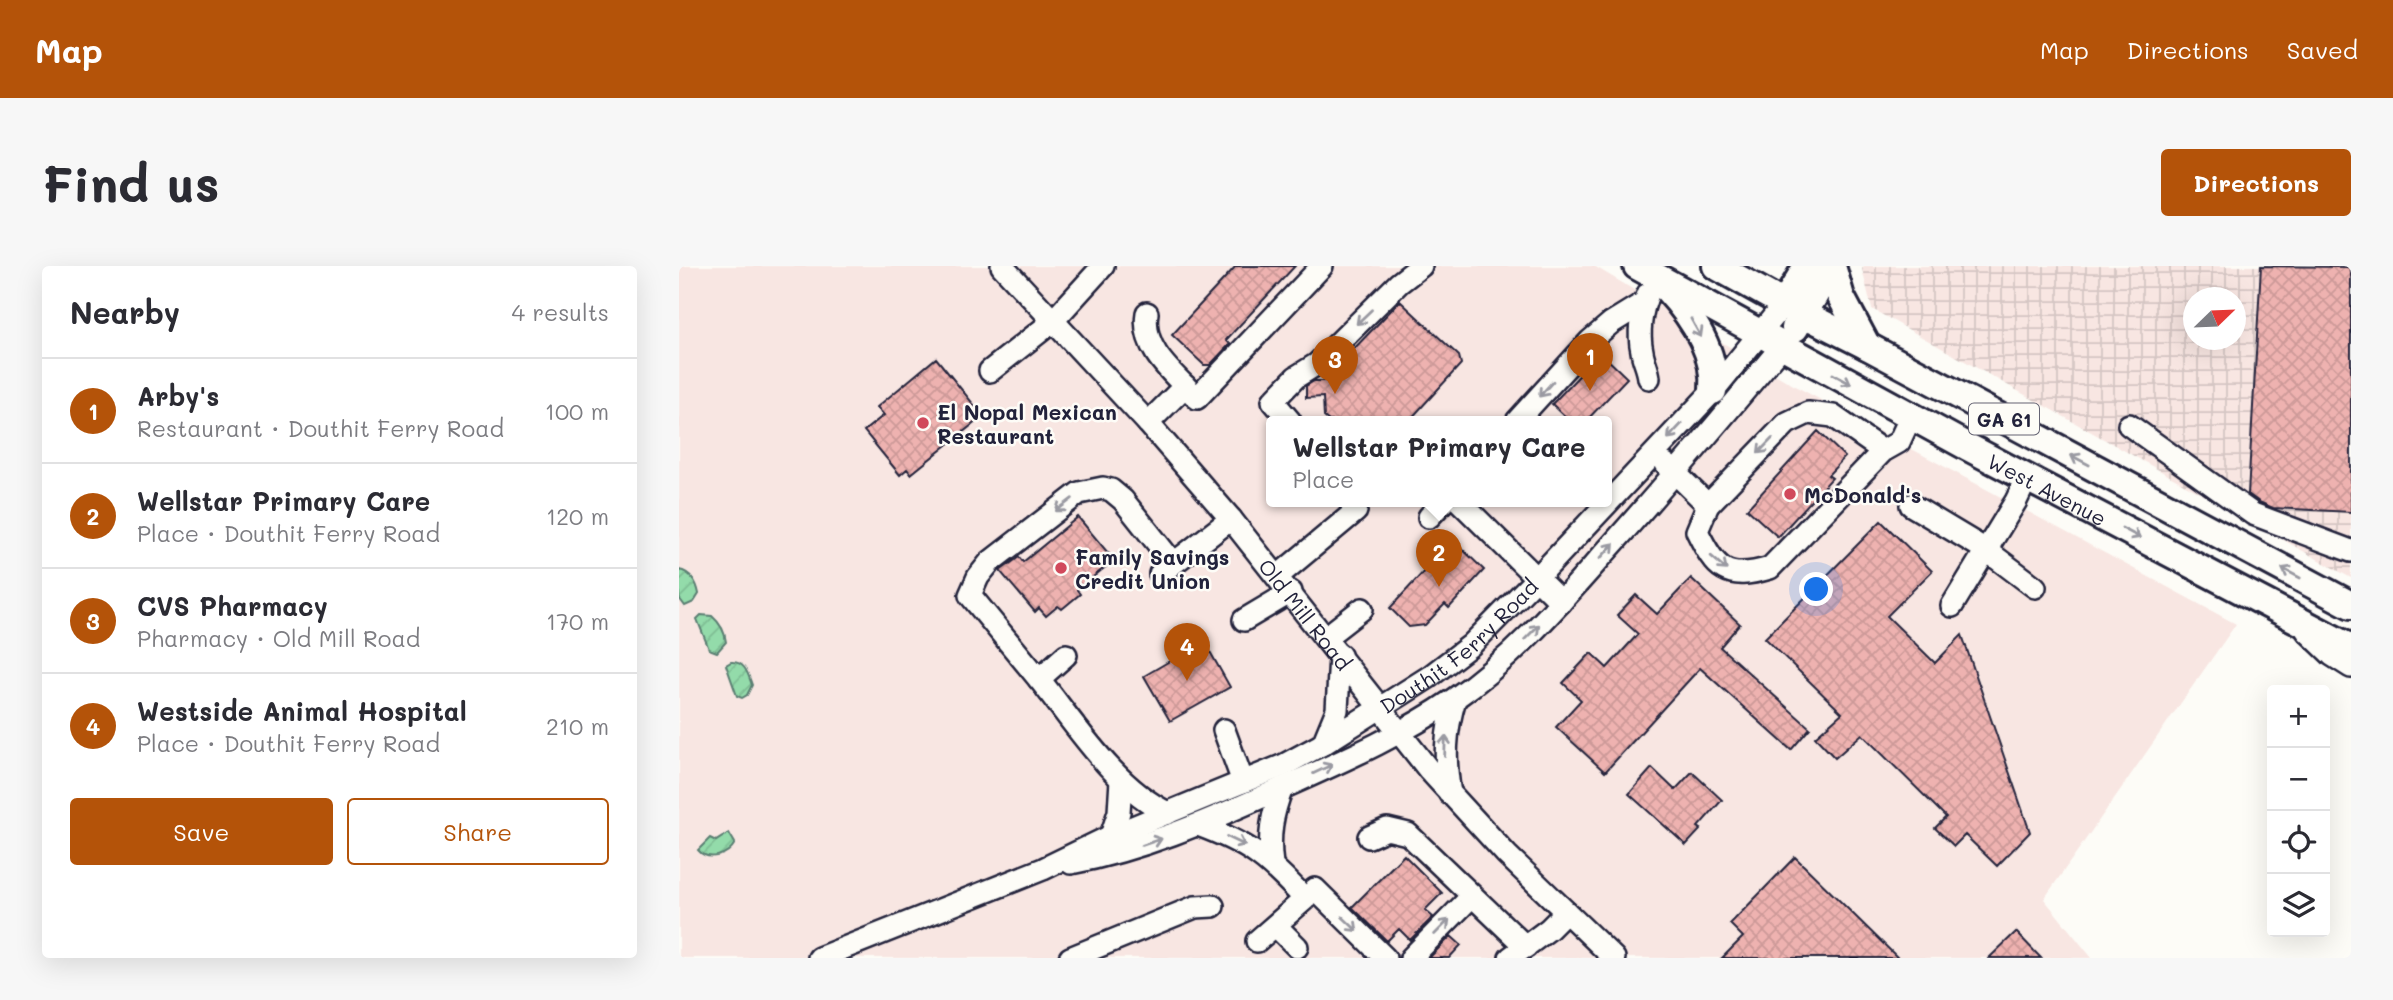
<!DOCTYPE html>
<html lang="en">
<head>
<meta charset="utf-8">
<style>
	:root { --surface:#fff; --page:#f7f7f7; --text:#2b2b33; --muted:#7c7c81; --line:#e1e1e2; --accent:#b45309 }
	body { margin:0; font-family:Mali,sans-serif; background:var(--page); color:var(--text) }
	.controls { position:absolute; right:21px; bottom:21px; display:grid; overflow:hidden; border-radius:7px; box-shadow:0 7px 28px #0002 }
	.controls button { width:63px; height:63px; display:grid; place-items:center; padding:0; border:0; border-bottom:2px solid var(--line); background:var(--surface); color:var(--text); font:35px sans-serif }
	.compass { position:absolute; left:1504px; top:21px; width:63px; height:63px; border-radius:50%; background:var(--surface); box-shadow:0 7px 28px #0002; rotate:67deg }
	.you { position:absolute; left:1138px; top:324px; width:24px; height:24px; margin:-18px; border:5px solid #fff; border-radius:50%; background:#1a73e8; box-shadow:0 0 0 10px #1a73e833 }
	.badge { display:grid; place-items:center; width:46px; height:46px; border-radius:50%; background:var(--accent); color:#fff; font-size:23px; font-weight:700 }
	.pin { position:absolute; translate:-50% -58px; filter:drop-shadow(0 2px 4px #0008) }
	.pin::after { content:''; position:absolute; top:37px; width:24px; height:21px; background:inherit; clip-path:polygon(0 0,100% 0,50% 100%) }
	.popup { position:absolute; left:587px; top:150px; width:346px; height:91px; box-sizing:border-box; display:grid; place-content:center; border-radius:7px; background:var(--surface); filter:drop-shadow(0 2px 5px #0005); font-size:23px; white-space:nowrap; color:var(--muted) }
	.popup b { font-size:26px; color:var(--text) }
	.popup::after { content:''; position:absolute; left:50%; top:100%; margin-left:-14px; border:14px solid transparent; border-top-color:var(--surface) }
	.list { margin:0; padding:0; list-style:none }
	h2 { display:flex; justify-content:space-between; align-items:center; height:91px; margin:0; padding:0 28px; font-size:30px }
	h2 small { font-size:23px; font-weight:400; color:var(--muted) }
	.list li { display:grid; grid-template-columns:46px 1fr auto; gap:21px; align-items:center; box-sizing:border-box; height:105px; padding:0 28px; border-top:2px solid var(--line) }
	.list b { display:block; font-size:26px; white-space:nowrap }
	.list p { margin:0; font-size:23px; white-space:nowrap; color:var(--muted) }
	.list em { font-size:23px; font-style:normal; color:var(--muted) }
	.actions { display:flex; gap:14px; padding:21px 28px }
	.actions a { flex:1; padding:16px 0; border:2px solid var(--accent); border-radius:7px; text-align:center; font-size:24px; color:var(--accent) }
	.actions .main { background:var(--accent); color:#fff }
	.icon { flex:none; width:38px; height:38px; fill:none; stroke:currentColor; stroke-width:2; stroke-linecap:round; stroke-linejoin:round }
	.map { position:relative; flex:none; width:1672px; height:692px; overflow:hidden; border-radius:7px }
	header { display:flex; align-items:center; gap:42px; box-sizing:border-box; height:98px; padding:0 35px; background:var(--accent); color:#fff }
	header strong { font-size:33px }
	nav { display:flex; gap:38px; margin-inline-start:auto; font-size:24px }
	.intro { display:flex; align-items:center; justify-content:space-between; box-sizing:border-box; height:168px; padding:0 42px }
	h1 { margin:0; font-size:49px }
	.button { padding:18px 32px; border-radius:7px; background:var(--accent); color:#fff; font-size:24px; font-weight:700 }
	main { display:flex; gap:42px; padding:0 42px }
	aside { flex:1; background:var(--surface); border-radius:7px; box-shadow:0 7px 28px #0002 }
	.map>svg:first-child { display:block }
</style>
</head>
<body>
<header>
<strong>Map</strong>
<nav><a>Map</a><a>Directions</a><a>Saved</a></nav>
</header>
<div class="intro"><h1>Find us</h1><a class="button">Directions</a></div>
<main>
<aside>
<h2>Nearby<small>4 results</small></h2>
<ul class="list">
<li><span class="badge">1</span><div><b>Arby's</b><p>Restaurant · Douthit Ferry Road</p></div><em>100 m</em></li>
<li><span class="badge">2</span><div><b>Wellstar Primary Care</b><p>Place · Douthit Ferry Road</p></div><em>120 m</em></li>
<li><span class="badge">3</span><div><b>CVS Pharmacy</b><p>Pharmacy · Old Mill Road</p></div><em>170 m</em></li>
<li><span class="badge">4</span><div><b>Westside Animal Hospital</b><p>Place · Douthit Ferry Road</p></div><em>210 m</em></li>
</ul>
<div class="actions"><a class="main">Save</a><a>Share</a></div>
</aside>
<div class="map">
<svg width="1672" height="692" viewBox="0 0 1672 692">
	<defs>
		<pattern id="industrial-grid" width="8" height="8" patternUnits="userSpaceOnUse" patternTransform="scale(1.75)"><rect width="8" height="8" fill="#f8e6e2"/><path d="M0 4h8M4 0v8" fill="none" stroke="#d4c5c3"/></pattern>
		<pattern id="garden-furrows" width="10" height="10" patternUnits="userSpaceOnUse" patternTransform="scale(1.75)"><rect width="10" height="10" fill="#93dbaa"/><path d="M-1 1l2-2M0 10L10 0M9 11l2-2" fill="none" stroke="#7ebc93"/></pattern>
		<pattern id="building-cross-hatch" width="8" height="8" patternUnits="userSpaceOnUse" patternTransform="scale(1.75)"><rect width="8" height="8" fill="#eeb2b0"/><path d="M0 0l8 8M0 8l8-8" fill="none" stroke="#cc9998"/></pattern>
	</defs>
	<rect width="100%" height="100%" fill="#fdfcf7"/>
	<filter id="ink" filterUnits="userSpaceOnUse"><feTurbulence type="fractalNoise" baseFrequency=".0143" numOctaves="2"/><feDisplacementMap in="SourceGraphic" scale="14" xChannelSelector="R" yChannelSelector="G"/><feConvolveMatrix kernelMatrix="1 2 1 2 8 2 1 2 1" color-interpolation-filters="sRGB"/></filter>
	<g filter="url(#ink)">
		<path fill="#f8e6e2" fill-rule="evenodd" d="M 0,0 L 915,0 L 1116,120 L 1557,358 L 1365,633 L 1413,692 L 0,692 ZM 592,155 L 928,155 L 928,235 L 592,235 Z"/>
		<path fill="url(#industrial-grid)" fill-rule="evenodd" d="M 1185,0 L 1672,0 L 1672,312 L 1193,43 L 1183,3 ZM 1514,32 L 1556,32 L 1556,74 L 1514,74 Z"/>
		<path fill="url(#garden-furrows)" stroke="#5a7e72" stroke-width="2" d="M 0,304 C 12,306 18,317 20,328 L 15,336 L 6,340 L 0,332 Z
			M 22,349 L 33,350 C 41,357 46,365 47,376 L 38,386 L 30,383 L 18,353 Z
			M 52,396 C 66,395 69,408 73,419 L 68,429 L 63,432 L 58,430 L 47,399 Z
			M 50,567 L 56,577 C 49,590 29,596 19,584 L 31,572 L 37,575 Z"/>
		<path fill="url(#building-cross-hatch)" stroke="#22223b" stroke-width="2" d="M 557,0 L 616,0 L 547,74 L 551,78 L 531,99 L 525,99 L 493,69 Z
			M 1582,0 L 1672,1 L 1672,246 L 1594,242 L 1580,236 L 1569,228 Z
			M 721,35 L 780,90 L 782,98 L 730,155 L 650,155 L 645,151 L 644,131 L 627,132 L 627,120 L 635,115 L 644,115 Z
			M 922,87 L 948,112 L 907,155 L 891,155 L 873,138 Z
			M 257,92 L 304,150 L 232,208 L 228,203 L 221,209 L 185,165 L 205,149 L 198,141 Z
			M 1139,165 L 1166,191 L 1149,209 L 1153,212 L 1099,271 L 1068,243 Z
			M 399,251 L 435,294 L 398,324 L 401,328 L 383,343 L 379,340 L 367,350 L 360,342 L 356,346 L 321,305 L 340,291 L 344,296 Z
			M 1202,255 L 1253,305 L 1208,350 L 1256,397 L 1283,369 L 1351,566 L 1318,600 L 1286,569 L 1275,580 L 1256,562 L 1267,551 L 1183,468 L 1156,492 L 1136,471 L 1163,447 L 1086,372 Z
			M 774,274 L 805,304 L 770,342 L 766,338 L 746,359 L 730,361 L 711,342 Z
			M 1012,312 L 1061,358 L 1041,381 L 1131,462 L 1112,484 L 1021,402 L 926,506 L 877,461 L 902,434 L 884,417 L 912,387 L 928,402 L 959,368 L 938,349 L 957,329 L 978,348 Z
			M 525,375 L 551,421 L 491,455 L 465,410 Z
			M 973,502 L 996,524 L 1013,506 L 1043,534 L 1019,561 L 1022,563 L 1007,579 L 950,528 Z
			M 725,589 L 763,627 L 746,644 L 754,651 L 731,674 L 720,663 L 708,675 L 673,641 Z
			M 1116,591 L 1219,692 L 1043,692 L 1064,671 L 1051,658 Z
			M 1337,666 L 1362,692 L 1310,692 Z
			M 772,670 L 782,679 L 770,692 L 750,692 Z"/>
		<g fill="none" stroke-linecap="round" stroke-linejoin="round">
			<defs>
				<g id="minor">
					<path id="s1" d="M 323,0 L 469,157 L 552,253 L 750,504 L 828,589 L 935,692"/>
					<path d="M 969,28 C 962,45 959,67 963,85 C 964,94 969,102 970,112"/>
					<path d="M 468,47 C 462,84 495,108 518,132 L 643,0"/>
					<path d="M 311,105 L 373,56 L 424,0"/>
					<path d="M 611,155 L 594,135 L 617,111 L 638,98 L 720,17 L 742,0"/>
					<path d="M 838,155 L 911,75 L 932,57 L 966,36"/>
					<path d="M 469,157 L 506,120"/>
					<path d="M 1450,159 L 1574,248 L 1672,285"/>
					<path d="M 1204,185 L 1154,150 L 1129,147 L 1108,157 L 1029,239 L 1018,265 C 1037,304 1047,315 1091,302 L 1204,185 L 1220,176 L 1232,150"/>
					<path d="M 987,198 L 1029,239"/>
					<path d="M 780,235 L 882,336"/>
					<path d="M 1232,239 L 1307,284 L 1356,321"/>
					<path d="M 750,251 L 765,235"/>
					<path d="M 481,308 L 552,253"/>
					<path d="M 599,310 L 677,245 L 671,235"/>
					<path d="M 1273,340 L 1337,235 L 1348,212"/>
					<path d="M 565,354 L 612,326"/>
					<path d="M 1628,365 L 1653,389 L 1672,401"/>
					<path d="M 647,371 L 683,343"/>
					<path d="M 387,389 L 360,413 L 291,329 L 299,311 L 311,296 L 400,227 L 424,222 L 432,224 L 444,234 L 494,297"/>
					<path d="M 360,413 C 396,458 436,522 489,547"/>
					<path d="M 545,464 L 564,516"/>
					<path d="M 644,478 L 658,444 L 661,389"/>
					<path d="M 771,528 C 765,493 766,466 776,433"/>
					<path d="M 519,559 C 571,578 589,593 626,633 L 578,675"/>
					<path d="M 432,570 L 440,546 L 442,514"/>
					<path d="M 690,571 L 708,563 L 729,568 L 847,681"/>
					<path d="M 392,597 C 462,584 527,556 592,527 C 654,499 719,472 775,433 C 832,394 878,341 923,290 C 985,221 1044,151 1103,80"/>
					<path d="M 593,598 C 589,570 593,548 603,522"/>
					<path d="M 636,623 L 706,692"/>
					<path d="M 597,660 L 618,681"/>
					<path id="s2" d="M 140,692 L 364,603 L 432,570 L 605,499 L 644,478 L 750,411 L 792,379 L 858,312 L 1034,125 L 1105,38"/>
					<path d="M 391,692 L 516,641 L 534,640"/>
					<path d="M 732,692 L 793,630"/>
					<path d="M 831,692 L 870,663 L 887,646"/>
				</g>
				<g id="major">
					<path id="s3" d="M 958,0 L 1289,181 L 1672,382"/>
					<path d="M 1037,0 L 1105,38 L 1188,80 L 1672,339"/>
					<path d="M 1153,0 L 1162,31 L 1188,80"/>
					<path d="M 987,22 C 1012,49 1038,86 1034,125"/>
					<path d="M 1105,38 L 1128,0"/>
					<path d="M 1116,62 L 1153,0"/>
				</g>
			</defs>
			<use href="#minor" stroke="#22223b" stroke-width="26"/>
			<use href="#major" stroke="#22223b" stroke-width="32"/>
			<use href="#minor" stroke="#fdfcf7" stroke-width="21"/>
			<use href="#major" stroke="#fdfcf7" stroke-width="26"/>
		</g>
		<defs><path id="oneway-shaft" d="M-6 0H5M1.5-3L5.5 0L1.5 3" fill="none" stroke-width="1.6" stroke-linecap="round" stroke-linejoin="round" transform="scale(1.75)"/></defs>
		<g stroke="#9a9aa2">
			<use href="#oneway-shaft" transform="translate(685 51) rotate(136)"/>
			<use href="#oneway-shaft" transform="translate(1017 62) rotate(61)"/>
			<use href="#oneway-shaft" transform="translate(1163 113) rotate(29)"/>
			<use href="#oneway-shaft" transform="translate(867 123) rotate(132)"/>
			<use href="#oneway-shaft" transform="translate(996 165) rotate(133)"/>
			<use href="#oneway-shaft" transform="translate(1086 180) rotate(134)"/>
			<use href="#oneway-shaft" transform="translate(1401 194) rotate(-152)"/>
			<use href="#oneway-shaft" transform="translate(385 239) rotate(143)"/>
			<use href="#oneway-shaft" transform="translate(1452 267) rotate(28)"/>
			<use href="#oneway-shaft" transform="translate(928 285) rotate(-48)"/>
			<use href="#oneway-shaft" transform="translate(1040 297) rotate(41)"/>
			<use href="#oneway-shaft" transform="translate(1612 307) rotate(-152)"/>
			<use href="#oneway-shaft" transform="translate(853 366) rotate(-45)"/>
			<use href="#oneway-shaft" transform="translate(766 480) rotate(-88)"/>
			<use href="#oneway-shaft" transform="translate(644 503) rotate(-25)"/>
			<use href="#oneway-shaft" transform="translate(557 575) rotate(26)"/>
			<use href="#oneway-shaft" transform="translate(473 576) rotate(-19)"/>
			<use href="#oneway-shaft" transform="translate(671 658) rotate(44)"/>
			<use href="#oneway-shaft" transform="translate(763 661) rotate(-45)"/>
		</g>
	</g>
	<g fill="#d1495b" stroke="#fdfcf7" stroke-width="2.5">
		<circle cx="244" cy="157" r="7"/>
		<circle cx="1111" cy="228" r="7"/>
		<circle cx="382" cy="302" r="7"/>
	</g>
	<g text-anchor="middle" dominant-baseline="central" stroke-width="5" stroke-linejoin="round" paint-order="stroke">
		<rect fill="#fdfcf7" stroke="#646373" stroke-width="2" x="1290" y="137.5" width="70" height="31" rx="5"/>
		<g font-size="19" font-weight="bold" fill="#22223b">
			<text x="1325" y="153">GA 61</text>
		</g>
		<g font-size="21" font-weight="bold" fill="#22223b" stroke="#fdfcf7" text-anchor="start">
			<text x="258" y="145">El Nopal Mexican<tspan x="258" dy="24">Restaurant</tspan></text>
			<text x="1125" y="228">McDonald's</text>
			<text x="396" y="290">Family Savings<tspan x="396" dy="24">Credit Union</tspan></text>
		</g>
		<g font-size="21" fill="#22223b" stroke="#fdfcf7">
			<text stroke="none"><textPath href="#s3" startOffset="467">West Avenue</textPath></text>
			<text stroke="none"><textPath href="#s1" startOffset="462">Old Mill Road</textPath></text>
			<text stroke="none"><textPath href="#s2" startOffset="716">Douthit Ferry Road</textPath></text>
		</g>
	</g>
</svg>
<div class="controls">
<button>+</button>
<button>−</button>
<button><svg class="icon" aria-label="locate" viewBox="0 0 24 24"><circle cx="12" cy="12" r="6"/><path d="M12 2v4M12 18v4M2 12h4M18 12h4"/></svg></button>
<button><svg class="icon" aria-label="layers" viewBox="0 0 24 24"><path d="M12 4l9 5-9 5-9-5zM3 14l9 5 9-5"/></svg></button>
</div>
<svg class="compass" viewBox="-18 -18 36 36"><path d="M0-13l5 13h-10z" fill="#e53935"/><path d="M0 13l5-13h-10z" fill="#7c7c81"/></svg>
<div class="you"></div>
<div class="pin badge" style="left:911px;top:125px">1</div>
<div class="pin badge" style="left:760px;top:321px">2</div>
<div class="popup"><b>Wellstar Primary Care</b>Place</div>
<div class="pin badge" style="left:656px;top:128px">3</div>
<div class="pin badge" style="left:508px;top:415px">4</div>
</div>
</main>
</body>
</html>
